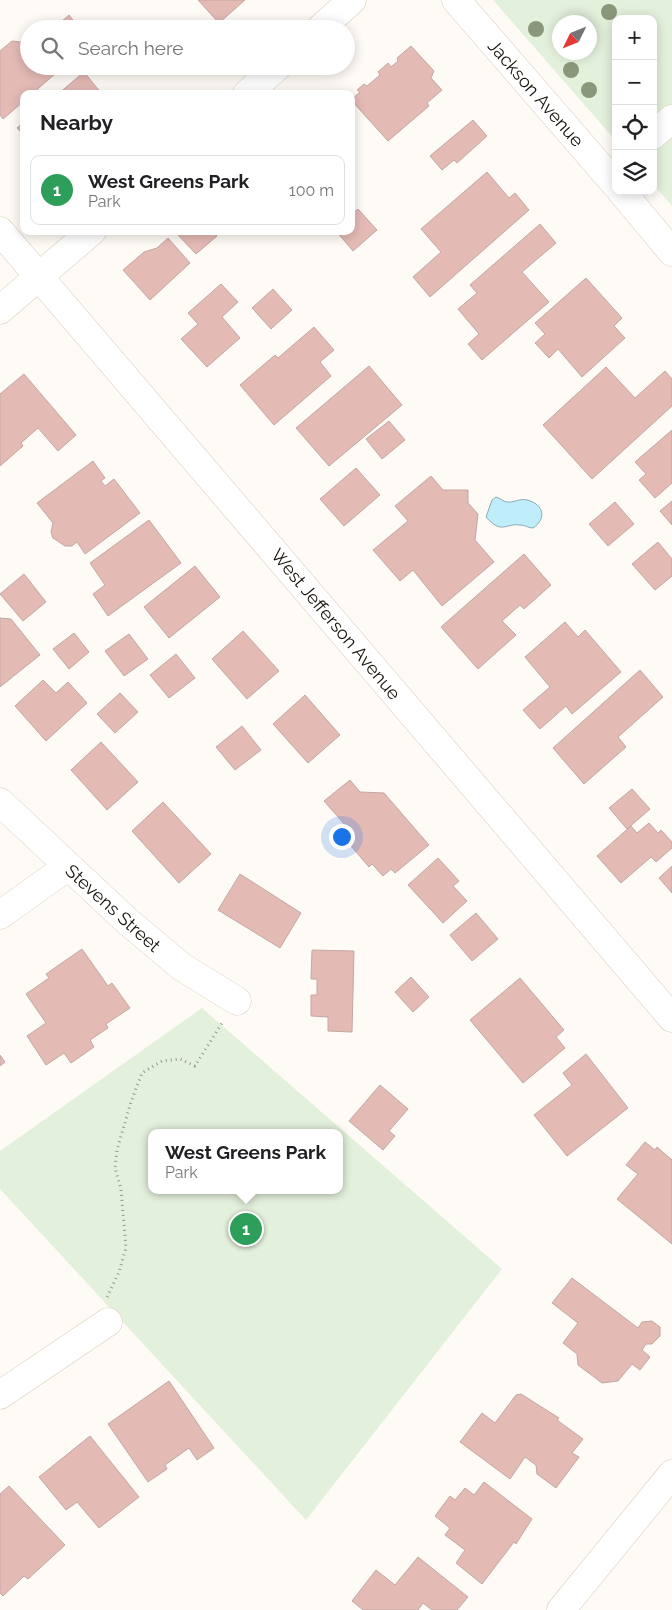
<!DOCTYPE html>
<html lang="en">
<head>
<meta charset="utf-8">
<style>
	:root { --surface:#fff; --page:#f6f6f6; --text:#202124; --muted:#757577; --line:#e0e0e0; --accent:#7c3aed }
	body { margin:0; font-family:Raleway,sans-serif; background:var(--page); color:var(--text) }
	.controls { position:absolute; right:15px; top:15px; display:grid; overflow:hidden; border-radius:10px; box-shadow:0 2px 12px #0003 }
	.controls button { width:45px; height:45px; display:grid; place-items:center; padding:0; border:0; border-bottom:1px solid var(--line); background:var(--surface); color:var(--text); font:25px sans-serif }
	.compass { position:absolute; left:552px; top:15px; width:45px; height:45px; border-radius:50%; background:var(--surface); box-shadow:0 2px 12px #0003; rotate:227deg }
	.you { position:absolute; left:341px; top:836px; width:18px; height:18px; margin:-12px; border:4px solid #fff; border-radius:50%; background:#1a73e8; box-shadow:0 0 0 8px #1a73e833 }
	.badge { display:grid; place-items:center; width:32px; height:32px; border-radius:50%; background:var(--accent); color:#fff; font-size:16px; font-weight:700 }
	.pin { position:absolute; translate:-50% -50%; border:2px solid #fff; box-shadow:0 1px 5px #0006 }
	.popup { position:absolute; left:148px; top:1129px; width:195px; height:65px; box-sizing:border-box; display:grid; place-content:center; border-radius:10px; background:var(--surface); filter:drop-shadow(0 1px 4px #0005); font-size:16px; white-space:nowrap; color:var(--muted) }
	.popup b { font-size:19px; color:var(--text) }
	.popup::after { content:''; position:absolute; left:50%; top:100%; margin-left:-10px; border:10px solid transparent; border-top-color:var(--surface) }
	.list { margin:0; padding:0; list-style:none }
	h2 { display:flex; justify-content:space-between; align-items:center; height:65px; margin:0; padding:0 20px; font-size:21px }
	h2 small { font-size:16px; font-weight:400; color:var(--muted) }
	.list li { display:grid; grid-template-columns:32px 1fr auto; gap:15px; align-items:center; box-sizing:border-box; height:70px; margin:0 10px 10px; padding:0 10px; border:1px solid var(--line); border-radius:10px }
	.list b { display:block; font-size:19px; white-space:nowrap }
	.list p { margin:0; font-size:16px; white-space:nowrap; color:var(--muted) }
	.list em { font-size:16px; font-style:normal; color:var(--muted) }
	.icon { flex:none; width:28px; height:28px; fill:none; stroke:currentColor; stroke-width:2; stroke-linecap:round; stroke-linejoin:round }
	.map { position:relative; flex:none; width:672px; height:1610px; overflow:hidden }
	.search { position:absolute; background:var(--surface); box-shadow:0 2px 12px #0003; left:20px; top:20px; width:335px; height:55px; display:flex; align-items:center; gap:12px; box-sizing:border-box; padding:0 18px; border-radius:28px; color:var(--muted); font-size:19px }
	.panel { position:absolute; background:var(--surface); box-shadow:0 2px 12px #0003; left:20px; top:90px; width:335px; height:145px; border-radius:10px }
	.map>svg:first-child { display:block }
</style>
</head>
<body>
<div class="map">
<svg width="672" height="1610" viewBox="0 0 672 1610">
	<rect width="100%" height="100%" fill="#fefbf6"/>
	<path fill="#e3f0db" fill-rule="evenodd" d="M 493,0 L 672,0 L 672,206 L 653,184 L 653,19 L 616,19 L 616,141 ZM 560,22 L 590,22 L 590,52 L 560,52 Z
		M 202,1008 L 502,1269 L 306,1520 L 0,1189 L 0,1151 ZM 152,1133 L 340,1133 L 340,1190 L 152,1190 Z"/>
	<path fill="#c0edfb" stroke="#8dabb3" d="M 496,497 C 500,498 504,502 507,502 C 513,503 520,498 527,500 C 544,504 547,519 533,528 C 528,528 525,525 520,525 C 505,523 502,535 486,517 L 492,500 Z"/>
	<path fill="#e4bab5" stroke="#c3a7a3" d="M 198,0 L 245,0 L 219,23 Z
		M 69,15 L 80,29 L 53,29 Z
		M 12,41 L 29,43 L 29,66 L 64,66 L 32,94 L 24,94 L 24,101 L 3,119 L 0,115 L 0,51 Z
		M 411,46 L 434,71 L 431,78 L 442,90 L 427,103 L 429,106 L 388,141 L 351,100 L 360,92 L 357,90 L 364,84 L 367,86 L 380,75 L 378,72 L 388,63 L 391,67 L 398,61 L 397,58 Z
		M 84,72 L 102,94 L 58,94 Z
		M 473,120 L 487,136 L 457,163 L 454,160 L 442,170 L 430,156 Z
		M 24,122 L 24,135 L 17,128 Z
		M 487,172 L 509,198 L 515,193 L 529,210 L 430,297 L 413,277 L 441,252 L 421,229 Z
		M 358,209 L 377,230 L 353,251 L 336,231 L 351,231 L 351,215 Z
		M 540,224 L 556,243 L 522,272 L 549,302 L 482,360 L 468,344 L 479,334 L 458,309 L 477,293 L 470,285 Z
		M 178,231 L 213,231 L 217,236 L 196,254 L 176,233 Z
		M 168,238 L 190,263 L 150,300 L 123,270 L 144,252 L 157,248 Z
		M 586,278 L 622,318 L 614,326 L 625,338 L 582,377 L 558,349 L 549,358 L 535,343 L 545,334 L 535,323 Z
		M 221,284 L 238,302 L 222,317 L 240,338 L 207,367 L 181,339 L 198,324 L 188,313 Z
		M 273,289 L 292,310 L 271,329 L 252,308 Z
		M 314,327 L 334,350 L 320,362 L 331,376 L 274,425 L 240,385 L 275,355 L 278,358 Z
		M 369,366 L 402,405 L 329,466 L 296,428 Z
		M 606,367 L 635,398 L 665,371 L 672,379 L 672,406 L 592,479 L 543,425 Z
		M 24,374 L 76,435 L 58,451 L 38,428 L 21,443 L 23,446 L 0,466 L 0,394 Z
		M 389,421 L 405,440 L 382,459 L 366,439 Z
		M 672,430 L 672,483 L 655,498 L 639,480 L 646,474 L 635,462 Z
		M 93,461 L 105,478 L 101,481 L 105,486 L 114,479 L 140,513 L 85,554 L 77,542 L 72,546 L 65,546 L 53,538 L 51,532 L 53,523 L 37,503 Z
		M 356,468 L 380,495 L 344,526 L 320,499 Z
		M 431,476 L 443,490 L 468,490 L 468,503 L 478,514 L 475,540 L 494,562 L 442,606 L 413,570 L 400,581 L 373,550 L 408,521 L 395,506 Z
		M 672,501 L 672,525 L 660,511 Z
		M 615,502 L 634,524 L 608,546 L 589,524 Z
		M 149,520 L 181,563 L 108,616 L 93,594 L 105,585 L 90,563 Z
		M 658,542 L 672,559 L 672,576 L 655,590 L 632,564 Z
		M 524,554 L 551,585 L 524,609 L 520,605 L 502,621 L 516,635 L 478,669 L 441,627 Z
		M 195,566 L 220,597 L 169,638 L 144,607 Z
		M 24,574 L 46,602 L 23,621 L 0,594 Z
		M 0,618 L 11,619 L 40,655 L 0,687 Z
		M 565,622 L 578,637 L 585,630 L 621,672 L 572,714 L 566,706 L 540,729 L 523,710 L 550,687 L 525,657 Z
		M 243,631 L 279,671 L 247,699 L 212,659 Z
		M 74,633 L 89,652 L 69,669 L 53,649 Z
		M 129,634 L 148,659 L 124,676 L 105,651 Z
		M 176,654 L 195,678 L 169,698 L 150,675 Z
		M 640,670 L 663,697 L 618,737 L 626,747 L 584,784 L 553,748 Z
		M 43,680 L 56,693 L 68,682 L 87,703 L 46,741 L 15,706 Z
		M 120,693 L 138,712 L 115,733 L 97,714 Z
		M 305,695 L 340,735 L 308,763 L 273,724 Z
		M 242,726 L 261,750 L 235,770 L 216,747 Z
		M 101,742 L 138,782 L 107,810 L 71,770 Z
		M 350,780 L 360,792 L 384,793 L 429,845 L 395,873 L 391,869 L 383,876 L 372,864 L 369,867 L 339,832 L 346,826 L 324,801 Z
		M 632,789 L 650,809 L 627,829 L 609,808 Z
		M 163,802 L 211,854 L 179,883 L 132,831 Z
		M 649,823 L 658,833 L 661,830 L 672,842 L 672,848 L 656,862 L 651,857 L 621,883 L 597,856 L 631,826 L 637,833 Z
		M 438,858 L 459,881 L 453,886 L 467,901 L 443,923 L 408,885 Z
		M 672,866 L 672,893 L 659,878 Z
		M 240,874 L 301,913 L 280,948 L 218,910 Z
		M 476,913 L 498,939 L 472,961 L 450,935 Z
		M 82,949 L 108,986 L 112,983 L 130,1008 L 106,1024 L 108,1028 L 90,1040 L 94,1047 L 71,1063 L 64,1053 L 46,1065 L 27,1036 L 46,1023 L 26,994 L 49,978 L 46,974 Z
		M 312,950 L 354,951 L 352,1032 L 328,1031 L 328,1017 L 311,1016 L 311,995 L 317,995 L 317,979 L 311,979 Z
		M 411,977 L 429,997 L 413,1012 L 395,992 Z
		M 520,978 L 564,1030 L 556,1037 L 565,1048 L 523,1083 L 470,1020 Z
		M 586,1054 L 628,1108 L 567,1156 L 534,1115 L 572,1085 L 563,1073 Z
		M 0,1055 L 5,1062 L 0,1066 Z
		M 380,1085 L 408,1109 L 389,1131 L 395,1136 L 383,1150 L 349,1121 Z
		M 645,1142 L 655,1150 L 657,1147 L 672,1160 L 672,1244 L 617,1199 L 638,1174 L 626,1165 Z
		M 572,1278 L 638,1328 L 642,1322 L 652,1321 L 660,1327 L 660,1336 L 652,1344 L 646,1344 L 642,1350 L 650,1357 L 640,1370 L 632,1364 L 618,1381 L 602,1383 L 578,1365 L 577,1354 L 563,1343 L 578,1323 L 552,1303 Z
		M 169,1381 L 214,1448 L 197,1460 L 189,1448 L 165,1465 L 167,1469 L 148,1482 L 108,1424 Z
		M 521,1394 L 559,1418 L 557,1420 L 583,1439 L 572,1453 L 579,1457 L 556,1488 L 537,1474 L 536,1465 L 525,1457 L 510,1479 L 460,1442 L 482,1413 L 495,1423 L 516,1395 Z
		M 90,1436 L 139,1497 L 99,1528 L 77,1502 L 66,1510 L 39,1477 Z
		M 484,1482 L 532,1519 L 516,1544 L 514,1542 L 482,1584 L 456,1563 L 465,1550 L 445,1535 L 450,1528 L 435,1516 L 450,1496 L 455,1500 L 465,1488 L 474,1495 Z
		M 9,1486 L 65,1545 L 28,1579 L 24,1576 L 3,1596 L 0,1593 L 0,1494 Z
		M 418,1557 L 468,1597 L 457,1610 L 432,1610 L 423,1603 L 418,1610 L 363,1610 L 352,1601 L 376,1570 L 395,1585 Z"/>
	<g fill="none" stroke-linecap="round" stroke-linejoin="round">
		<defs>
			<path id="minor" d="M 456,0 L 616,185
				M 320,29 L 352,0
				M 247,94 L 278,66
				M 653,135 L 672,119
				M 621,191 L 672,252
				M 0,231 L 672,1018
				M 0,310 L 92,231
				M 0,802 L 126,920 L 182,967 L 237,1001
				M 0,915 L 67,867
				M 0,1395 L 108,1322
				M 561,1610 L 672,1474"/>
		</defs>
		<use href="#minor" stroke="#dacbb5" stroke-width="29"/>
		<path stroke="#99958f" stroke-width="3" stroke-dasharray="1 4" stroke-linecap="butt" d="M 107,1297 L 119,1272 L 126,1248 L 121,1189 L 115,1168 L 117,1150 L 131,1102 L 142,1073 L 162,1061 L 180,1059 L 195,1066 L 222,1023"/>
		<use href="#minor" stroke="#fff" stroke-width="28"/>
	</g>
	<g fill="#8a977b">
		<circle cx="609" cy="12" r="8"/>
		<circle cx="536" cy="29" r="8"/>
		<circle cx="571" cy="70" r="8"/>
		<circle cx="589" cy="90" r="8"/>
	</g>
	<g text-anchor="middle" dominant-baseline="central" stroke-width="4.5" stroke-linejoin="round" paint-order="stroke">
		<g font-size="18" fill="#17120a" stroke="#fff">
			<text transform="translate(536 93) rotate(49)">Jackson Avenue</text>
			<text transform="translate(336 624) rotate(50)">West Jefferson Avenue</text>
			<text transform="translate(113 908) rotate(42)">Stevens Street</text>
		</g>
	</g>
</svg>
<div class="controls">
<button>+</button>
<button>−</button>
<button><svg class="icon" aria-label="locate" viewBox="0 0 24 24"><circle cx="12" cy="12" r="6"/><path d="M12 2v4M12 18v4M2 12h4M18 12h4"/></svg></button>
<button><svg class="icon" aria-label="layers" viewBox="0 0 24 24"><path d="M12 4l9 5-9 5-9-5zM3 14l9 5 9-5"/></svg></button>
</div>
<svg class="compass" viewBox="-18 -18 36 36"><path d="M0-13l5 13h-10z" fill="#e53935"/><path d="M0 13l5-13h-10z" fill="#757577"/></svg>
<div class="you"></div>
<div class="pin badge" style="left:246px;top:1229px;background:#2e9e5b">1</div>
<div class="popup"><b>West Greens Park</b>Park</div>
<div class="search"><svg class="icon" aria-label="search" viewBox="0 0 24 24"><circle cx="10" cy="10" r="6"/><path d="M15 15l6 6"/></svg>Search here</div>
<section class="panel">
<h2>Nearby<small></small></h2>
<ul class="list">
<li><span class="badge" style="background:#2e9e5b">1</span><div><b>West Greens Park</b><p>Park</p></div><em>100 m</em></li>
</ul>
</section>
</div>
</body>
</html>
